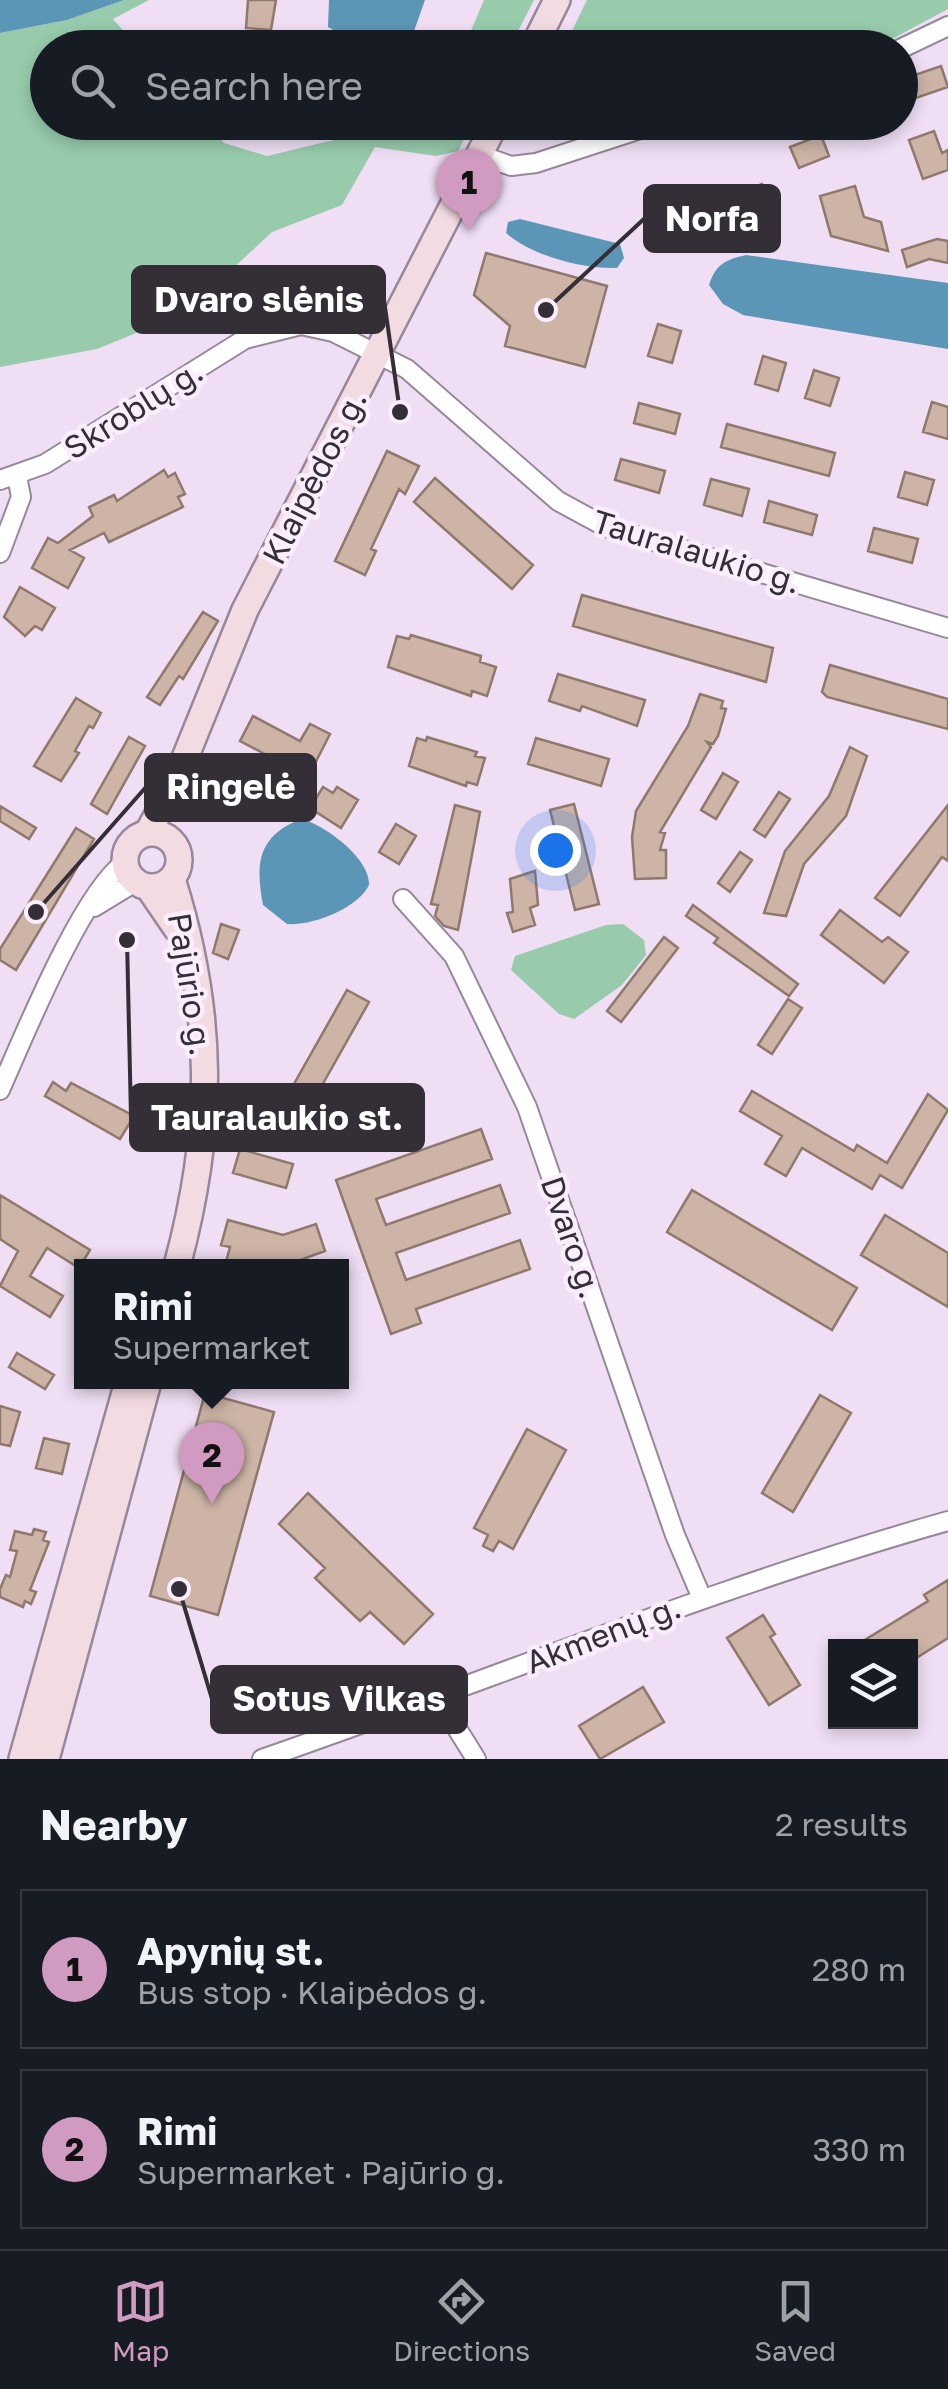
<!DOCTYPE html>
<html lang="en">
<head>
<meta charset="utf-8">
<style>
	:root { --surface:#171b24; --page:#242831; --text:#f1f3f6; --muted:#9ea1a6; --line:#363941; --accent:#d19ac0 }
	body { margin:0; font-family:"Golos Text",sans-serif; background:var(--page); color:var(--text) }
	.controls { position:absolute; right:30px; bottom:30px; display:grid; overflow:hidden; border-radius:0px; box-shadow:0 5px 15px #0003 }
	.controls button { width:90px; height:90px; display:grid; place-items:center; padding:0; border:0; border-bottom:2px solid var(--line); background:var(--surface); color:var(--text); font:50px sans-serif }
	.you { position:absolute; left:555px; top:850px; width:35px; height:35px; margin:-25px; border:8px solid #fff; border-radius:50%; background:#1a73e8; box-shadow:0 0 0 15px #1a73e833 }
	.badge { display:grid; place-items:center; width:65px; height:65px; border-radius:50%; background:var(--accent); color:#111; font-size:32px; font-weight:700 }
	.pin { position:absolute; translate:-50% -82px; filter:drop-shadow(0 2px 5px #0008) }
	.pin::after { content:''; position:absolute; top:52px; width:35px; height:30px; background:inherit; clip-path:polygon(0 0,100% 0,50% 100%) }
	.popup { position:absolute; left:74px; top:1259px; width:275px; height:130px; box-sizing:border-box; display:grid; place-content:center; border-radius:0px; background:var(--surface); filter:drop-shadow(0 2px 8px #0005); font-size:32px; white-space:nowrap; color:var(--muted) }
	.popup b { font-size:38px; color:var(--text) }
	.popup::after { content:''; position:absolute; left:50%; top:100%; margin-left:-20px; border:20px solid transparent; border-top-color:var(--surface) }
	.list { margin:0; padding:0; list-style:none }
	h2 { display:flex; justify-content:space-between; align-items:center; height:130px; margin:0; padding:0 40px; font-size:42px }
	h2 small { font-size:32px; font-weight:400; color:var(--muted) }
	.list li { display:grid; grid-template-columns:65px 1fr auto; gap:30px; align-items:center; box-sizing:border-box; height:160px; margin:0 20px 20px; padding:0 20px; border:2px solid var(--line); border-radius:0px }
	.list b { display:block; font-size:38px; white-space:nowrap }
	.list p { margin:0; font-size:32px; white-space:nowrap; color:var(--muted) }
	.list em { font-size:32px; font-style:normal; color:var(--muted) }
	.icon { flex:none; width:55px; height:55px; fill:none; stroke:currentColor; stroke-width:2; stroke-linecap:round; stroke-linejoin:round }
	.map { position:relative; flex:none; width:948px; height:1759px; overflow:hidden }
	.search { position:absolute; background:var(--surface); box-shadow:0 5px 15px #0003; left:30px; right:30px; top:30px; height:110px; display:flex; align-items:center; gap:25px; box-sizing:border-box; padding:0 35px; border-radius:55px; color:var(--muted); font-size:38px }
	.sheet { height:490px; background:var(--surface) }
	nav { display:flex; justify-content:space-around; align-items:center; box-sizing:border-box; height:140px; border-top:2px solid var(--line); background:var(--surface); font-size:28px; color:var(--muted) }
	nav a { display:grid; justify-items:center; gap:5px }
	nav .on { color:var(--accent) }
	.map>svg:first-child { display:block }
</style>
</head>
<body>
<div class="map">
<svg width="948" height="1759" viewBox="0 0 948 1759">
	<rect width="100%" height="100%" fill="#efdef4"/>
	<path fill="#97cbac" d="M 124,0 L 149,0 L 113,19 L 138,47 L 48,48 L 48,122 L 206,123 L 224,143 L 267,156 L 367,132 L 428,123 L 473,123 L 458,151 L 436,156 L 375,147 L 342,205 L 272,232 L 185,313 L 97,349 L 0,367 L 0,33 L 67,20 Z
		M 484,0 L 534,0 L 510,47 L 464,47 Z
		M 587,0 L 948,0 L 948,9 L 892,39 L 863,47 L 564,47 Z
		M 623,924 L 644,940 L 646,955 L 622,985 L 574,1019 L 559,1014 L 511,970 L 515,956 L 606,925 Z"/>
	<path fill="#5c96b6" d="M 0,0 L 124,0 L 67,20 L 0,33 Z
		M 329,0 L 425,0 L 408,48 L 344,47 L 345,37 L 328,27 Z
		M 520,219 L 620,244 L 624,258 L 617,268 C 582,269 533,256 506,233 L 508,222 Z
		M 746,255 L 948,283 L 948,349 L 743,315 L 723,304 L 709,285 C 716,264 725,260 746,255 Z
		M 301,819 C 324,824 371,859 369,885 C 358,908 313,926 287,924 L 263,905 C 255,863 258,836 301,819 Z"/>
	<path fill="#cdb4a7" stroke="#8f786c" stroke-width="2.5" d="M 248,0 L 276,0 L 271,30 L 246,28 Z
		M 941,66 L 948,87 L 913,99 L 906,78 Z
		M 934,131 L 942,153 L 948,150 L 948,170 L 923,179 L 909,140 Z
		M 821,135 L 829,156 L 799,168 L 790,147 Z
		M 762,184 L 773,212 L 740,226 L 733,207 L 743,203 L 739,194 Z
		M 855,186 L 864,217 L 881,222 L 888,251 L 831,236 L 820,196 Z
		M 937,239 L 948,241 L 948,263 L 929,259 L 907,267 L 902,250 Z
		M 486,253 L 607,286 L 585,367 L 505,346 L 510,326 L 474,295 Z
		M 658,324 L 681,331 L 672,363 L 648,356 Z
		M 763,356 L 786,363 L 778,391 L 755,384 Z
		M 814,370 L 839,378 L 830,406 L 805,398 Z
		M 932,402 L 948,407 L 948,439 L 923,432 Z
		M 639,403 L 680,414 L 675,434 L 634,423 Z
		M 727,424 L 835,453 L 829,476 L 721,447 Z
		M 387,451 L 419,466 L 405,494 L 399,489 L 371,549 L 376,551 L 365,575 L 335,561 Z
		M 621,459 L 665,471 L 659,493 L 615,480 Z
		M 164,470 L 168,477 L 175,473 L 185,494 L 178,497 L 183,507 L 109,542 L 104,533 L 70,550 L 84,558 L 68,588 L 32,568 L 48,538 L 58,543 L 93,516 L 89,507 L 114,495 L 117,501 Z
		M 905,472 L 934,480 L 927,505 L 898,497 Z
		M 435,478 L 533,565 L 512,589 L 414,502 Z
		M 711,479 L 749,489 L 742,516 L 704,505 Z
		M 769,501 L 817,515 L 812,535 L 764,522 Z
		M 874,528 L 918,539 L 912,563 L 868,551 Z
		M 20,587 L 55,608 L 42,630 L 35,626 L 25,636 L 4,617 Z
		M 582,595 L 773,648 L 766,682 L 573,626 Z
		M 203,612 L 218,621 L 183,679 L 179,676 L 160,705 L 147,697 Z
		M 411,635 L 481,656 L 480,662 L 496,667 L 487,696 L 472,691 L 471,696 L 388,667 L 397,636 L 409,639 Z
		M 830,665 L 948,699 L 948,729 L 827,697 L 822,692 Z
		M 558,674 L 645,700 L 637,726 L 582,706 L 580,711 L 549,701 Z
		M 700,694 L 723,701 L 721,708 L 726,709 L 718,736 L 713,744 L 707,742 L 711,747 L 660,832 L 665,833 L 660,850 L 666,850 L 666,878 L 635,879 L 632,837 L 636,811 L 688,726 Z
		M 76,698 L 101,713 L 93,728 L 89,726 L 75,751 L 79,753 L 61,781 L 34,766 Z
		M 253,716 L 300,741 L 310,724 L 330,734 L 308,777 L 240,741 Z
		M 129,737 L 145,746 L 107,814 L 91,804 Z
		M 427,737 L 477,752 L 475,756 L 485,758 L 477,785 L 467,782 L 466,786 L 409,766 L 417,738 L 426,741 Z
		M 536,738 L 609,759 L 601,786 L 528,764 Z
		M 850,747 L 867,756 L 846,816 L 804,864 L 786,916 L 764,913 L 785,851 L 829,796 Z
		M 723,773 L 738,782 L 716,819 L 701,810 Z
		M 323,787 L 333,793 L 337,787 L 358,800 L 341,828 L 310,808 Z
		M 779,792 L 790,799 L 765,837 L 754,830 Z
		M 574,804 L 599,904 L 575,910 L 550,810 Z
		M 455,805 L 480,812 L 458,930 L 444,926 L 435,916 L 438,905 L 431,904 Z
		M 948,805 L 948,861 L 942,857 L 900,916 L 875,898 Z
		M 0,806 L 36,828 L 29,839 L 0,821 Z
		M 396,824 L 416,836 L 399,864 L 379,852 Z
		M 76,828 L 94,839 L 16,970 L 0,960 L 0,949 Z
		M 740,852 L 752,860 L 730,892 L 718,883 Z
		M 535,871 L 538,905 L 530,908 L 535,925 L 513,932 L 507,913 L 513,912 L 510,879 Z
		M 693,905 L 798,984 L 789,996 L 714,943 L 718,938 L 686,916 Z
		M 840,910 L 882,942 L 888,937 L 908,952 L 884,983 L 821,935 Z
		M 221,924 L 239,930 L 228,959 L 213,953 Z
		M 664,937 L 678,948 L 621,1022 L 607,1011 Z
		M 347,990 L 369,1002 L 312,1103 L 290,1091 Z
		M 788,999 L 802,1008 L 772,1054 L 758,1045 Z
		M 53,1082 L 66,1091 L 71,1083 L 134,1116 L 120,1139 L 45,1096 Z
		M 752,1091 L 854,1151 L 857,1145 L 887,1163 L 928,1094 L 948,1110 L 902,1188 L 880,1175 L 872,1189 L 802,1148 L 786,1176 L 765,1164 L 782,1136 L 740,1111 Z
		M 481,1129 L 492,1159 L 376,1199 L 386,1225 L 500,1185 L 510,1213 L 396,1253 L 406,1280 L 520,1240 L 530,1269 L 416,1309 L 421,1323 L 391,1334 L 336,1180 Z
		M 240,1149 L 293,1164 L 286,1188 L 233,1173 Z
		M 692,1190 L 857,1288 L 832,1330 L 667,1232 Z
		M 0,1195 L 90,1250 L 79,1268 L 47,1248 L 30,1276 L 63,1296 L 50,1317 L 0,1286 L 18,1251 L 0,1239 Z
		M 885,1215 L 948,1253 L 948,1307 L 861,1255 Z
		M 228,1220 L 283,1235 L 316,1224 L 325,1251 L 284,1266 L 225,1266 L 230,1247 L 221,1245 Z
		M 17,1353 L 54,1375 L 45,1389 L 9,1367 Z
		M 205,1393 L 274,1412 L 218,1615 L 150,1596 Z
		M 820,1395 L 851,1413 L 793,1512 L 762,1493 Z
		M 0,1406 L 20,1412 L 10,1446 L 0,1444 Z
		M 527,1429 L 566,1450 L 513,1549 L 499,1541 L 493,1551 L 483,1546 L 488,1535 L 474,1528 Z
		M 44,1438 L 69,1444 L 62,1474 L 36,1468 Z
		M 308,1493 L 433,1614 L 404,1644 L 370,1612 L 360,1621 L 315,1578 L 325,1568 L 279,1524 Z
		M 34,1529 L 46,1532 L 43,1540 L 49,1542 L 30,1590 L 36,1592 L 31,1604 L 25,1601 L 23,1607 L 0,1597 L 0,1589 L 6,1575 L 10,1577 L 17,1551 L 10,1550 L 15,1531 L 32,1535 Z
		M 948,1580 L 948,1638 L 910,1662 L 910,1646 L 855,1646 L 928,1601 L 924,1595 Z
		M 763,1615 L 775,1634 L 770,1637 L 800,1685 L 769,1705 L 727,1638 Z
		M 643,1687 L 664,1722 L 600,1759 L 579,1726 Z"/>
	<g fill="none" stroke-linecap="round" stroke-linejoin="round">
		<defs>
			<path id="minor" d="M 900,49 L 948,26
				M 480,155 L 511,166 L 536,163 L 662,122
				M 0,480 L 45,464 L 245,339 L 301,325 L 333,332 L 407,369 L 558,501 L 606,527 L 948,628
				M 0,553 L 21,497 L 17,476
				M 403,899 L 454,956 L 527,1107 L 675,1535 L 701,1596
				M 94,907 L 135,882
				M 0,1090 C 24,1036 81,895 124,863
				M 438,1698 L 476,1759
				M 262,1759 C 491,1680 714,1587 948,1521"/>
			<path id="secondary" d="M 533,48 L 557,0
				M 148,832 L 174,785 L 245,610 L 496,122
				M125 860a27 27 0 1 1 54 0a27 27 0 1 1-54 0Z
				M 172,879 C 215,1015 214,1129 177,1266
				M 149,888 L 177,929
				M 22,1759 L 128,1382
				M 46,1759 L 148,1382"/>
		</defs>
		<use href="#minor" stroke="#96879b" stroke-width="22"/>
		<use href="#secondary" stroke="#96879b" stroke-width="30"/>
		<use href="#minor" stroke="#fff" stroke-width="18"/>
		<use href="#secondary" stroke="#f3dbe2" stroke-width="25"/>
	</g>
	<g text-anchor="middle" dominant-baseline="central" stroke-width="9" stroke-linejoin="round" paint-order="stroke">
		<g font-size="32" fill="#342e36" stroke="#faedfe">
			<text transform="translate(133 409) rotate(-32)">Skroblų g.</text>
			<text transform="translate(314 477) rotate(-63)">Klaipėdos g.</text>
			<text transform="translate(697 551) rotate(17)">Tauralaukio g.</text>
			<text transform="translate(191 984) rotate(81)">Pajūrio g.</text>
			<text transform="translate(572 1237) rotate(71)">Dvaro g.</text>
			<text transform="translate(603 1634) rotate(-21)">Akmenų g.</text>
		</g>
	</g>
	<path fill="none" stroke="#342e36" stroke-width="4" d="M546 310L645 218M400 412L384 300M36 912L146 787M127 940L131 1117M179 1589L212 1699"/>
	<g fill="#342e36" stroke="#faedfe" stroke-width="4">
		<circle cx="546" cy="310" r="10"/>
		<circle cx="400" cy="412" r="10"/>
		<circle cx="36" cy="912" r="10"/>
		<circle cx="127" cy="940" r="10"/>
		<circle cx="179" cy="1589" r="10"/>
	</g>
	<g fill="#342e36" stroke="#342e36" stroke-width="4">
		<rect x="645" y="186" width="134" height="65" rx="10"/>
		<rect x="133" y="267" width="251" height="65" rx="10"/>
		<rect x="146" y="755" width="169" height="65" rx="10"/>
		<rect x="131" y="1085" width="292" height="65" rx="10"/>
		<rect x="212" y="1667" width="254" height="65" rx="10"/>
	</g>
	<g font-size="35" text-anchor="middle" font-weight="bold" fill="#fff">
		<text x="712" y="231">Norfa</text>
		<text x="259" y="312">Dvaro slėnis</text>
		<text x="231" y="799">Ringelė</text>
		<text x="277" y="1130">Tauralaukio st.</text>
		<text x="339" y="1711">Sotus Vilkas</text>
	</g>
</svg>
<div class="controls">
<button><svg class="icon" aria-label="layers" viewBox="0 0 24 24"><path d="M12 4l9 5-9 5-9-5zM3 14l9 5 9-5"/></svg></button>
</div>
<div class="you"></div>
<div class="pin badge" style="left:469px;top:231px">1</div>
<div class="pin badge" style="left:212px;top:1504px">2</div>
<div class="popup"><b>Rimi</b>Supermarket</div>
<div class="search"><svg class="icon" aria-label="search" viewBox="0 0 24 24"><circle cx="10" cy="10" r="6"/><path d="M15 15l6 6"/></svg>Search here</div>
</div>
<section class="sheet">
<h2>Nearby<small>2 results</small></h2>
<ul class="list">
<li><span class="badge">1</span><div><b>Apynių st.</b><p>Bus stop · Klaipėdos g.</p></div><em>280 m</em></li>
<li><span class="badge">2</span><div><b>Rimi</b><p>Supermarket · Pajūrio g.</p></div><em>330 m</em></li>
</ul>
</section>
<nav>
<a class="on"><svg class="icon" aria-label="map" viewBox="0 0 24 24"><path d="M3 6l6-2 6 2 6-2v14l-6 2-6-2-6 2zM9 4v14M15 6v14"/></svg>Map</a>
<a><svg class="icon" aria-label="directions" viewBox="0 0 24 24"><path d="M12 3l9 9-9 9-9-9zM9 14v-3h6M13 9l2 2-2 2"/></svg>Directions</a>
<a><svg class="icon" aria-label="saved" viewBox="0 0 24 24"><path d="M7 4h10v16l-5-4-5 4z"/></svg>Saved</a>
</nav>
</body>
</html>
